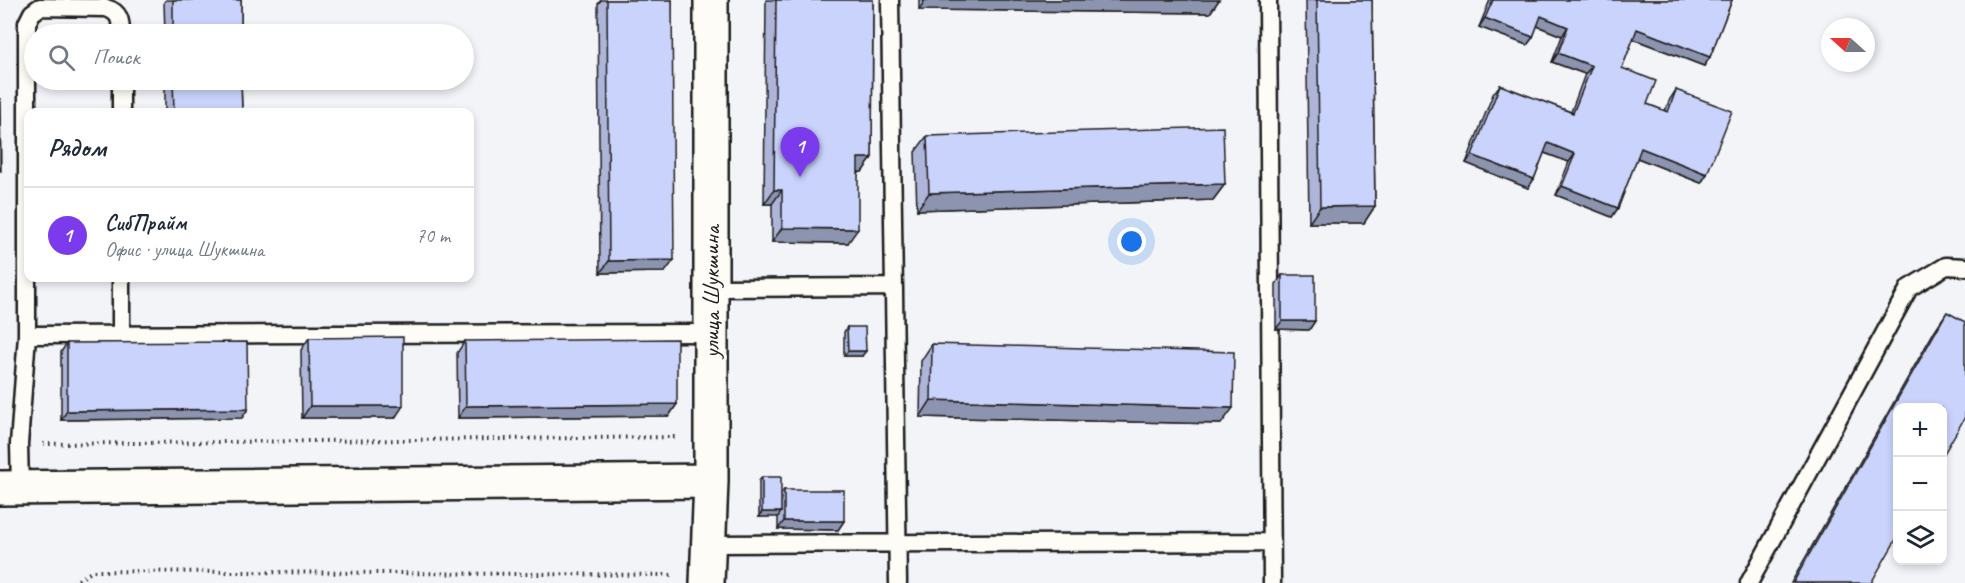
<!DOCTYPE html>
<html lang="ru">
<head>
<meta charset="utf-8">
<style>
	:root { --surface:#fff; --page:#f2f2f3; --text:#1f2937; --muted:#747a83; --line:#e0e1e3; --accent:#7c3aed }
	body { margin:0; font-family:Caveat,sans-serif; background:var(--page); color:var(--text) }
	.controls { position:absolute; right:18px; bottom:18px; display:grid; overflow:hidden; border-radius:12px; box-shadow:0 3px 9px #0003 }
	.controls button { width:54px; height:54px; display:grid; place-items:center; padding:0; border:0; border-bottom:2px solid var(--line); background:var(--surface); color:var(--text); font:30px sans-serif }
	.compass { position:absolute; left:1821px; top:18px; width:54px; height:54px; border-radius:50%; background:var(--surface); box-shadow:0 3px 9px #0003; rotate:291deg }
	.you { position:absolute; left:1132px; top:242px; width:21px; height:21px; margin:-15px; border:4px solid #fff; border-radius:50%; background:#1a73e8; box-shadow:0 0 0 9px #1a73e833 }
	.badge { display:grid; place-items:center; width:39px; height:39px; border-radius:50%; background:var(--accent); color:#fff; font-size:20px; font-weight:700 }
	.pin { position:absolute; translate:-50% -50px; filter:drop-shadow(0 2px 3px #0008) }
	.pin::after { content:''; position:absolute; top:32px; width:21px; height:18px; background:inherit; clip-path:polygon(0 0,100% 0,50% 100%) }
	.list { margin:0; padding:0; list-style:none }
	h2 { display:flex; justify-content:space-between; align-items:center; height:78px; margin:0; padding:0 24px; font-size:26px }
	h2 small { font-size:20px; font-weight:400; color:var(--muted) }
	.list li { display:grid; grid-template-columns:39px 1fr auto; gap:18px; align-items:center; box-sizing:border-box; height:96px; padding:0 24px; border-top:2px solid var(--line) }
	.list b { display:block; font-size:22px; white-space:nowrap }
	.list p { margin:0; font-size:20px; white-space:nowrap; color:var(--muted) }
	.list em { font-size:20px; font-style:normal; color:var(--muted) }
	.icon { flex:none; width:33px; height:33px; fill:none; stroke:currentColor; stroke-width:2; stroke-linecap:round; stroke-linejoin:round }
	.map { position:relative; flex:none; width:1965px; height:583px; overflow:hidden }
	.search { position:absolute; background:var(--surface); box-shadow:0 3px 9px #0003; left:24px; top:24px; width:450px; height:66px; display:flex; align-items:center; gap:15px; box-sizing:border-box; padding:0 21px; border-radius:33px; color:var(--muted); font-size:22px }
	.panel { position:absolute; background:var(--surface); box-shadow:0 3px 9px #0003; left:24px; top:108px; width:450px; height:174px; border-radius:12px }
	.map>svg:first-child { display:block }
</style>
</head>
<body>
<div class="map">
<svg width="1965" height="583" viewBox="0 0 1965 583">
	<rect width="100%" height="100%" fill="#f3f4f8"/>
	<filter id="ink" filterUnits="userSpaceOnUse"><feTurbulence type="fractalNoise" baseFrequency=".0167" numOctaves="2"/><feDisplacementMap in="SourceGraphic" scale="12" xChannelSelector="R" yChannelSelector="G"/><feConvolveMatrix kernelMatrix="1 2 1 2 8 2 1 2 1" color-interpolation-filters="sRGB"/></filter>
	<g filter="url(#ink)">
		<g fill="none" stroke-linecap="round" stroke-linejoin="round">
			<defs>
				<path id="service" d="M 890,0 L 898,583
					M 1268,0 L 1272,583
					M 121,112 L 121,80
					M 711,288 L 894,287
					M 121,334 L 121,278
					M 27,335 L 711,333
					M 20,488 L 19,444 L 27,335 L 27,23 L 32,13 L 40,7 L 106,8 C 120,12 121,21 121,34
					M 708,544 L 1271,542
					M 1749,583 L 1909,288 L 1946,266 L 1965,267"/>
				<path id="minor" d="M 0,488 L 711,481
					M 707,583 L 711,481 L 711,0"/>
			</defs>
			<use href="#service" stroke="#1c1c1c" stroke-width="21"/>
			<use href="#minor" stroke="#1c1c1c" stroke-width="38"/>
			<path stroke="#1c1c1c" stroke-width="4" stroke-dasharray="1.5 4.5" stroke-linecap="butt" d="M 43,444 L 677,437
				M 73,583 L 93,571 L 675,575"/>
			<use href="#service" stroke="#fdfcf7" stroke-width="16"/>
			<use href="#minor" stroke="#fdfcf7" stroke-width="33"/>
		</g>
		<path fill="#aeb5d8" stroke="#1c1c1c" stroke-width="1.5" d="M 166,0 L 241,0 L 241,34 L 165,34 L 164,2 Z
			M 601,0 L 672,0 L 665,272 L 600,273 L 598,4 Z
			M 766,0 L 873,0 L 872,158 L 862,172 L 858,172 L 848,243 L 772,242 L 772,204 L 764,204 Z
			M 919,0 L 1219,0 L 1210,13 L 919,10 Z
			M 1306,0 L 1372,0 L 1375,206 L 1364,223 L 1309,223 Z
			M 1490,0 L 1732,0 L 1710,57 L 1704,66 L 1633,39 L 1622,68 L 1647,104 L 1665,111 L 1670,99 L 1676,90 L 1707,174 L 1701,183 L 1637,158 L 1618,208 L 1612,217 L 1556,195 L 1569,162 L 1544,153 L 1534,179 L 1528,188 L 1466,163 L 1493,94 L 1500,85 L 1571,112 L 1585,74 L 1552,62 L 1562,36 L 1537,26 L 1533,37 L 1527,45 L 1479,27 Z
			M 165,80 L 241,80 L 242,112 L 165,112 Z
			M 927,136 L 1225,184 L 1213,200 L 917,210 L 915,152 Z
			M 1282,275 L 1315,321 L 1309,330 L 1276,329 L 1276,284 Z
			M 1947,312 L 1871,583 L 1791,583 L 1935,330 Z
			M 847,327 L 862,356 L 844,356 L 844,332 Z
			M 309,338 L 395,418 L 302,418 L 301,350 Z
			M 465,341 L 677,404 L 669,416 L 458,418 L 457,353 Z
			M 67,343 L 242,418 L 61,420 L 61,352 Z
			M 932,344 L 1221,424 L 920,417 L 921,361 Z
			M 762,477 L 781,494 L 784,490 L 844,521 L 838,530 L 778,529 L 778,516 L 759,517 L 759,481 Z"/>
		<path fill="#8d94b0" stroke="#1c1c1c" stroke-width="1.5" d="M 925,0 L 1219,0 L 1210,13 L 919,10 Z
			M 1541,16 L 1568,27 L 1562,36 L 1535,25 Z
			M 1485,18 L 1533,37 L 1527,45 L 1479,27 Z
			M 1637,29 L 1710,57 L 1704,66 L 1631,38 Z
			M 1558,53 L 1592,66 L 1585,74 L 1552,62 Z
			M 1548,143 L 1575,154 L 1569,162 L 1542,152 Z
			M 1641,148 L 1707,174 L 1701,183 L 1635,157 Z
			M 1472,155 L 1534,179 L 1528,188 L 1466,163 Z
			M 858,158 L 872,158 L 862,172 L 849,172 Z
			M 1225,184 L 1213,200 L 917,210 L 929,193 Z
			M 1562,186 L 1618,208 L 1612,217 L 1556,195 Z
			M 774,190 L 782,190 L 772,204 L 764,204 Z
			M 1375,206 L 1364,223 L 1309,223 L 1320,207 Z
			M 782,228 L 858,229 L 848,243 L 772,242 Z
			M 674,260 L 665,272 L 600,273 L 609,261 Z
			M 1282,321 L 1315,321 L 1309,330 L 1276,329 Z
			M 848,351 L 866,351 L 862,356 L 844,356 Z
			M 931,400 L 1233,408 L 1221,424 L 920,417 Z
			M 677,404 L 669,416 L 458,418 L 466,406 Z
			M 310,406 L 403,406 L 395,418 L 302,418 Z
			M 248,409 L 242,418 L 61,420 L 67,411 Z
			M 762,512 L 781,512 L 778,517 L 759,517 Z
			M 784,521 L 844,521 L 838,530 L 778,529 Z"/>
		<path fill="#cad3fb" stroke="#1c1c1c" stroke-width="1.5" d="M 173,0 L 241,0 L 241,34 L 173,34 Z
			M 607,0 L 672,0 L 674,260 L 609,261 Z
			M 776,0 L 873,0 L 872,158 L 858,158 L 858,229 L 782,228 L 782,190 L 774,190 Z
			M 1317,0 L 1372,0 L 1375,206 L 1320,207 Z
			M 1493,0 L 1732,0 L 1710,57 L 1637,29 L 1622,68 L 1656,81 L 1647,104 L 1668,112 L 1676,90 L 1732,111 L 1707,174 L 1641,148 L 1618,208 L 1562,186 L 1575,154 L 1548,143 L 1534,179 L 1472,155 L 1500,85 L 1573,113 L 1592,66 L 1558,53 L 1568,27 L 1541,16 L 1533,37 L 1485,18 Z
			M 173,80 L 241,80 L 242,112 L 174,112 Z
			M 0,98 L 1,171 L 0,171 Z
			M 1223,127 L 1225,184 L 929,193 L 927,136 Z
			M 1282,275 L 1315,275 L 1315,321 L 1282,321 Z
			M 1947,312 L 1965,322 L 1965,417 L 1942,457 L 1942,408 L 1898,408 L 1898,536 L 1871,583 L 1793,583 Z
			M 847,327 L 865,327 L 866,351 L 848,351 Z
			M 403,337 L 403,406 L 310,406 L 309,338 Z
			M 677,339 L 677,404 L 466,406 L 465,341 Z
			M 247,342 L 248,409 L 67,411 L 67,343 Z
			M 932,344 L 1234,352 L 1233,408 L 931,400 Z
			M 762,477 L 781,477 L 781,512 L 762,512 Z
			M 784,490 L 844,490 L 844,521 L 784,521 Z"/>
	</g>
	<g text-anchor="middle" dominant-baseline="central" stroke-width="6" stroke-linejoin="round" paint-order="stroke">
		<g font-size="24" fill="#1c1c1c" stroke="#fdfcf7">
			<text transform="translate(711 292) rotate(-90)">улица Шукшина</text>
		</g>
	</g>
</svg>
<div class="controls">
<button>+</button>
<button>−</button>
<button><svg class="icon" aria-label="layers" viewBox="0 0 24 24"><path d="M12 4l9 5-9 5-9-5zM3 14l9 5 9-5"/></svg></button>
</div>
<svg class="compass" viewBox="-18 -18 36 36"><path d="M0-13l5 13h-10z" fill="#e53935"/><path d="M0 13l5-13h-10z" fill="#747a83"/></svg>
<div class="you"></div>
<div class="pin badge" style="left:800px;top:177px">1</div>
<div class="search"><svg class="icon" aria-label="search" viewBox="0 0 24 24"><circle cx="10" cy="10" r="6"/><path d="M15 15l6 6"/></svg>Поиск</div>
<section class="panel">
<h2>Рядом<small></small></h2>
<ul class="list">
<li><span class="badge">1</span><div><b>СибПрайм</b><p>Офис · улица Шукшина</p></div><em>70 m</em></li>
</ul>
</section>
</div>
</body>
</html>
